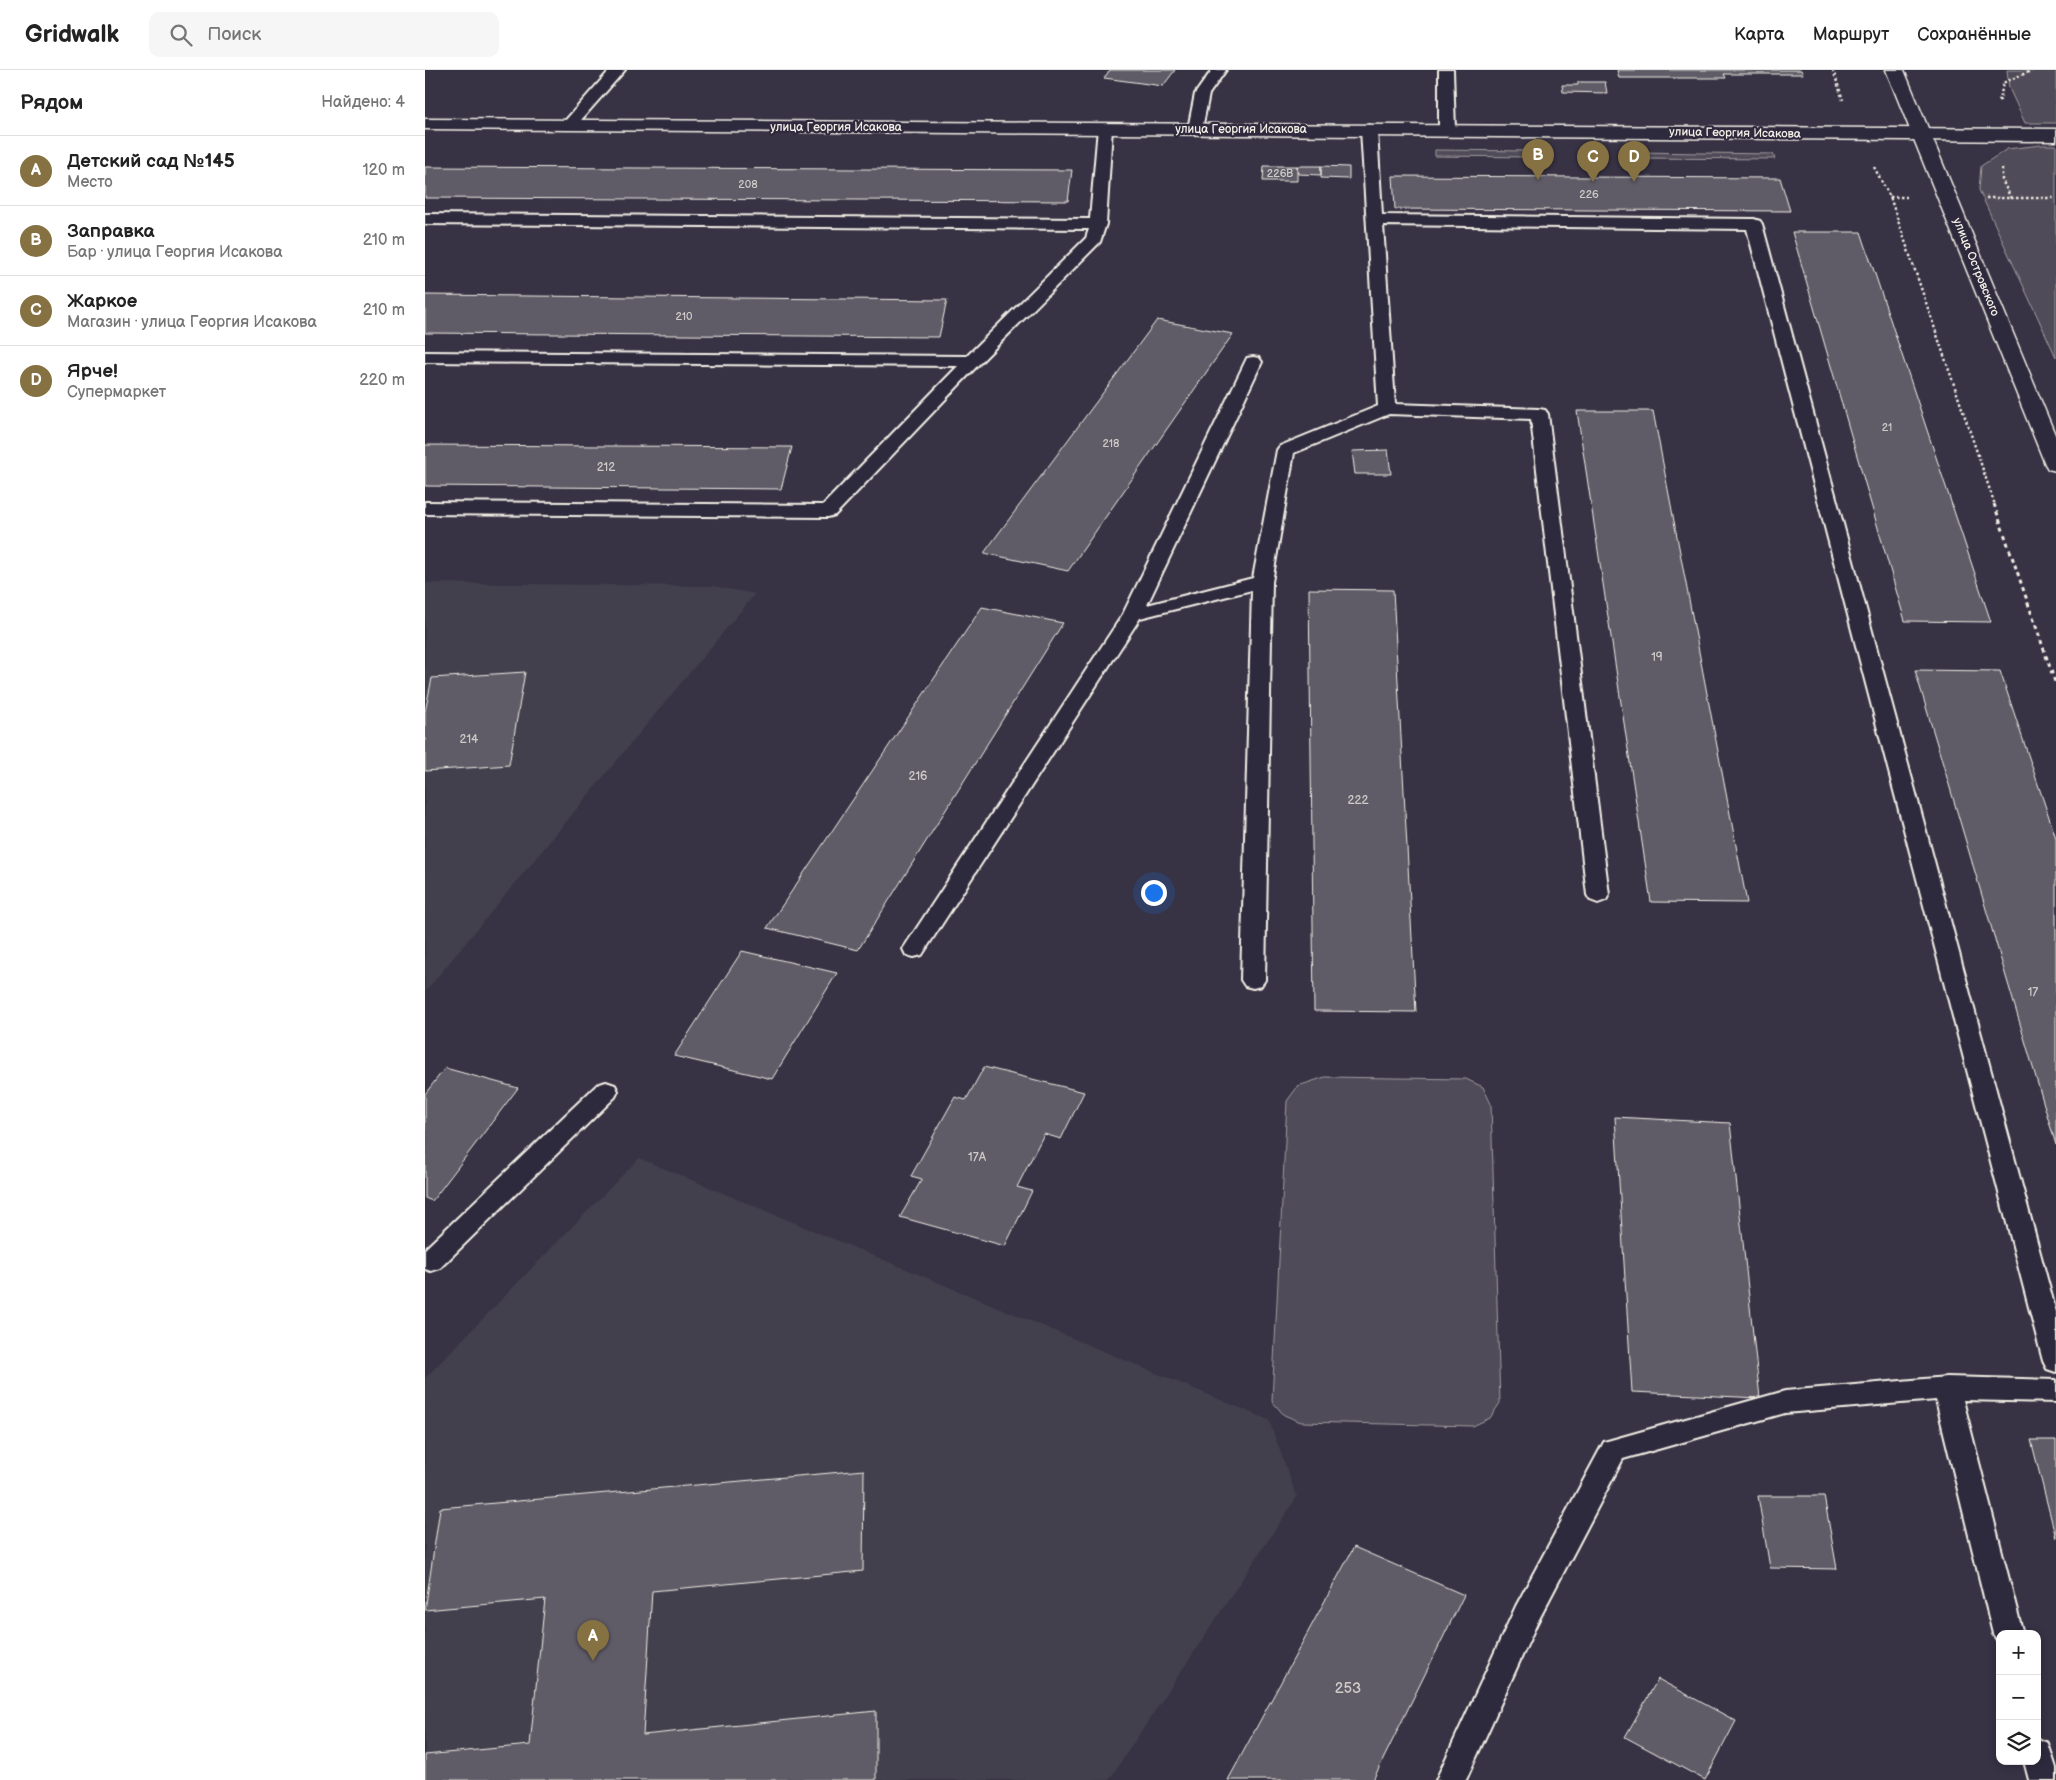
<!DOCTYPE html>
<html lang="ru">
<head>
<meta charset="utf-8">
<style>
	:root { --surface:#fff; --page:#f6f6f6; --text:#222; --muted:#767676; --line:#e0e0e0; --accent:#857141 }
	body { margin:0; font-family:"Balsamiq Sans",sans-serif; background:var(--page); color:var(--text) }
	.controls { position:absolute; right:15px; bottom:15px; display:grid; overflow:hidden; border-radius:10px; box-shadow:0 2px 8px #0003 }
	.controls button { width:45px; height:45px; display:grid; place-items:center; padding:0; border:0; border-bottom:1px solid var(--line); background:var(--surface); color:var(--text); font:25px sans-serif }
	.you { position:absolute; left:728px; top:822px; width:18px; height:18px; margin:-12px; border:4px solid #fff; border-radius:50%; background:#1a73e8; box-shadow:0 0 0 8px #1a73e833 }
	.badge { display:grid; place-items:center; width:32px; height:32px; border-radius:50%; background:var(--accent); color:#fff; font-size:16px; font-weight:700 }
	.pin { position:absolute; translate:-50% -41px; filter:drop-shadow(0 1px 2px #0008) }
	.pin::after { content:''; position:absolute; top:26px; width:18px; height:15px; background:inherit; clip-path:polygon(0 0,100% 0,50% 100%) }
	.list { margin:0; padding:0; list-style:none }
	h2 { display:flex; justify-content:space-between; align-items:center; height:65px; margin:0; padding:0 20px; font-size:21px }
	h2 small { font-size:16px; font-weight:400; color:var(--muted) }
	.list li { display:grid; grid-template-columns:32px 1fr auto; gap:15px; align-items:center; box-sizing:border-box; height:70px; padding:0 20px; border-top:1px solid var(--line) }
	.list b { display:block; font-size:19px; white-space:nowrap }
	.list p { margin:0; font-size:16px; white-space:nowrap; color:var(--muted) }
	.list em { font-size:16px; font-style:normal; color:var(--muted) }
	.icon { flex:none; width:28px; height:28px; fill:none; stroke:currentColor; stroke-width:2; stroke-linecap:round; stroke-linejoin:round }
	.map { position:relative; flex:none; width:1631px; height:1710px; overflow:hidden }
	header { display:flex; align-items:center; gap:30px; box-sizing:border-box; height:70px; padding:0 25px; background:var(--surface); border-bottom:1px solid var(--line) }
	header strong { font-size:24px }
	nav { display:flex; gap:28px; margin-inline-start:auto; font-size:18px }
	.search { width:350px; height:45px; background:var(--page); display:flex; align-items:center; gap:12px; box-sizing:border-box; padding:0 18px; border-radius:10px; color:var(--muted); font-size:19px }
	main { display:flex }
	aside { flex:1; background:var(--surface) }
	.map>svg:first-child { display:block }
</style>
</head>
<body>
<header>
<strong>Gridwalk</strong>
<div class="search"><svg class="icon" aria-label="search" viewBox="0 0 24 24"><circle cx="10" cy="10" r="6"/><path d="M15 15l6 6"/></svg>Поиск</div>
<nav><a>Карта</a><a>Маршрут</a><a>Сохранённые</a></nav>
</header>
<main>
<aside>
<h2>Рядом<small>Найдено: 4</small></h2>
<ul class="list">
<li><span class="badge">A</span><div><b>Детский сад №145</b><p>Место</p></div><em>120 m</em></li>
<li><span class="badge">B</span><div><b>Заправка</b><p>Бар · улица Георгия Исакова</p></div><em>210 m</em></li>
<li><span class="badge">C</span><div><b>Жаркое</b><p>Магазин · улица Георгия Исакова</p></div><em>210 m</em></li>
<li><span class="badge">D</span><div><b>Ярче!</b><p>Супермаркет</p></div><em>220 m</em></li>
</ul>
</aside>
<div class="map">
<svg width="1631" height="1710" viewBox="0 0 1631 1710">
	<rect width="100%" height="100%" fill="#373244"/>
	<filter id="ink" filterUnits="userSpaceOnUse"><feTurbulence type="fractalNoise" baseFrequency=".02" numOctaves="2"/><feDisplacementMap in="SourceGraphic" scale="10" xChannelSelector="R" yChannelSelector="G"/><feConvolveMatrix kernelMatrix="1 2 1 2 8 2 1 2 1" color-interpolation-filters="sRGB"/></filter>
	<g filter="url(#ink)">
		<path fill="#433f4e" d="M 0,513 L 288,516 L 330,524 L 0,922 Z
			M 214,1088 L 844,1350 L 872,1427 L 684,1710 L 0,1710 L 0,1308 Z"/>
		<path fill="#504b59" stroke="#a29ea0" d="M 1582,0 L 1631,0 L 1631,53 L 1600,53 L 1584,18 Z
			M 1616,75 L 1631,75 L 1631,287 L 1554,120 L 1556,96 L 1582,79 Z
			M 1010,80 L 1104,81 L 1105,87 L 1010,86 Z
			M 1210,82 L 1348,84 L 1350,89 L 1211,88 Z
			M 900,1007 L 1041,1009 L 1058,1017 L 1066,1034 L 1075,1333 L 1065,1348 L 1048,1356 L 876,1352 L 859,1345 L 847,1331 L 862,1031 L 873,1016 Z"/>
		<path fill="#5f5c67" stroke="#f4f1e8" d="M 685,0 L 750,0 L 738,16 L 679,8 Z
			M 1192,0 L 1376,0 L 1378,4 L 1299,4 L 1301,8 L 1194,8 Z
			M 1153,12 L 1180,12 L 1182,23 L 1138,22 L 1137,15 L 1153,15 Z
			M 839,96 L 872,96 L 872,111 L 838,111 Z
			M 872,96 L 896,96 L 896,105 L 873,104 Z
			M 896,96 L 924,97 L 924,109 L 896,108 Z
			M 0,97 L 647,100 L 643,131 L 0,128 Z
			M 968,106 L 1355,108 L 1365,141 L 970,139 Z
			M 1367,162 L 1436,162 L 1566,552 L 1480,551 Z
			M 0,225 L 522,230 L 514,267 L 0,263 Z
			M 732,250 L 808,264 L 643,501 L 559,483 Z
			M 1152,341 L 1228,341 L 1322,833 L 1226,832 Z
			M 0,375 L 367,377 L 356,419 L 0,416 Z
			M 963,380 L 966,404 L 930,404 L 927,381 Z
			M 884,519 L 968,520 L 991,942 L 889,941 Z
			M 557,537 L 638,553 L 433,880 L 342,858 Z
			M 1490,600 L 1575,601 L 1631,768 L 1631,1075 Z
			M 100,602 L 84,695 L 0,701 L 0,642 L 7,608 Z
			M 317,881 L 412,903 L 347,1009 L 249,986 Z
			M 559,997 L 659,1022 L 636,1069 L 619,1064 L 592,1117 L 607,1121 L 580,1176 L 475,1147 L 497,1109 L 486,1106 L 530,1027 L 541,1030 Z
			M 20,998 L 93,1018 L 7,1131 L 0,1128 L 0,1024 Z
			M 1190,1047 L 1305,1053 L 1335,1328 L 1207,1322 Z
			M 1606,1370 L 1631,1370 L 1631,1468 Z
			M 439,1400 L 438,1501 L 227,1521 L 218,1665 L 451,1641 L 451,1710 L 0,1710 L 0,1685 L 105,1675 L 120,1529 L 0,1540 L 15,1438 Z
			M 1333,1426 L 1399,1426 L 1412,1499 L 1345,1498 Z
			M 929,1477 L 1039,1525 L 948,1710 L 803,1710 Z
			M 1233,1609 L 1311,1651 L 1280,1710 L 1200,1667 Z"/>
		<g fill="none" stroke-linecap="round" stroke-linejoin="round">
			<defs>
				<path id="service" d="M 185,0 L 200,0 L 149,58 L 139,58 L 137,55 L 139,52 Z
					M 787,0 L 801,0 L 784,24 L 777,59 L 775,62 L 765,62 L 763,59 L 770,24 Z
					M 1014,0 L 1028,0 L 1030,60 L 1027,63 L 1017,63 L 1014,60 Z
					M 680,54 L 685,55 L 687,58 L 681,154 L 675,172 L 553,295 L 410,445 L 403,447 L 0,444 L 0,432 L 398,435 L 533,296 L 0,292 L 0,282 L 542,286 L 661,168 L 664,159 L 0,154 L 0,144 L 665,149 L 673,58 L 675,55 Z
					M 944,55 L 949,57 L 952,60 L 957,145 L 1329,149 L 1335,151 L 1337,154 L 1631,1242 L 1631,1302 L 1622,1299 L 1618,1291 L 1322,159 L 958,155 L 970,334 L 1114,339 L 1120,340 L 1123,344 L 1184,825 L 1181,830 L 1173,833 L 1165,830 L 1162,825 L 1106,349 L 964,344 L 869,383 L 847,512 L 840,910 L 836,916 L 828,918 L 820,916 L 816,910 L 827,520 L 715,548 L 497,885 L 489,887 L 481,885 L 478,879 L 698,544 L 822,288 L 828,287 L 834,288 L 837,292 L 722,535 L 828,508 L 852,380 L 855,376 L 953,336 L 936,60 L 939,57 Z
					M 181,1012 L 190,1015 L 193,1021 L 190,1027 L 15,1198 L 6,1201 L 0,1199 L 0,1179 L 172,1015 Z
					M 1522,1307 L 1631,1310 L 1631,1332 L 1538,1330 L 1598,1564 L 1575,1564 L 1575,1574 L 1568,1564 L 1511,1330 L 1360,1343 L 1198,1389 L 1112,1553 L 1041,1710 L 1011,1710 L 1091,1536 L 1179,1372 L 1360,1321 Z
					M 1612,1669 L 1623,1673 L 1631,1698 L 1631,1710 L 1604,1710 L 1599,1691 L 1612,1691 Z"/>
				<path id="minor" d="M 1461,0 L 1479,0 L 1631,367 L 1631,401 L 1623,399 L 1620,394 Z"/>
				<path id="tertiary" d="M 0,49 L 1631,59 L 1631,71 L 0,59 Z"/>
			</defs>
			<use href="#service" stroke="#f4f1e8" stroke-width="4"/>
			<use href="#minor" stroke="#f4f1e8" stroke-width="3"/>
			<use href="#tertiary" stroke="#f4f1e8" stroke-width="3"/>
			<path stroke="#f4f1e8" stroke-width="2.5" stroke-dasharray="2.5 2.5" stroke-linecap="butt" d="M 1408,0 L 1418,30
				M 1573,30 L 1575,30 L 1578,13 L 1608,0
				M 1449,97 L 1465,127 L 1570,435
				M 1577,98 L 1577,110 L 1586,128
				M 1465,127 L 1482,127
				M 1561,128 L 1631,128"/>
			<path stroke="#f4f1e8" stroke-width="3" stroke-dasharray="4 4" stroke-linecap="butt" d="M 1569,434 L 1631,615"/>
			<use href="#service" fill="#2f2a3d" fill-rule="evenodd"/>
			<use href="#minor" fill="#2f2a3d" fill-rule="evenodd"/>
			<use href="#tertiary" fill="#2f2a3d" fill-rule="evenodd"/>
		</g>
	</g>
	<g text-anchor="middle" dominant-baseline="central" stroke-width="4.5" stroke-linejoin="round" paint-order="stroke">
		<g font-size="11" fill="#cfccc8">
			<text x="855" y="103">226В</text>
			<text x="323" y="114">208</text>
			<text x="1164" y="124">226</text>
			<text x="259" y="246">210</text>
			<text x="1462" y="357">21</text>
			<text x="686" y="373">218</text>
		</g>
		<g font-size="12" fill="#f4f1e8" stroke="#2f2a3d">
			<text x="411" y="57">улица Георгия Исакова</text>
			<text x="816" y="59">улица Георгия Исакова</text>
			<text transform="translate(1310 63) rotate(1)">улица Георгия Исакова</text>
			<text transform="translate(1551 197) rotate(68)">улица Островского</text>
		</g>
		<g font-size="12" fill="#cfccc8">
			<text x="181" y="397">212</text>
			<text x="1232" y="587">19</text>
			<text x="44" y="669">214</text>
			<text x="493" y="706">216</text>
			<text x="933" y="730">222</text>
			<text x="1608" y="922">17</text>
			<text x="552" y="1087">17А</text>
		</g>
		<g font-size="15" fill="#cfccc8">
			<text x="923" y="1618">253</text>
		</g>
	</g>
</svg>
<div class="controls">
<button>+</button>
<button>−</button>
<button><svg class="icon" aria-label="layers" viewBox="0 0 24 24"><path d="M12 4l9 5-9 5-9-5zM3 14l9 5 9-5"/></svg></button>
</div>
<div class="you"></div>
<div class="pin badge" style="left:168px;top:1591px">A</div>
<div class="pin badge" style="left:1113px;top:110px">B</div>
<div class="pin badge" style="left:1168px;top:112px">C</div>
<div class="pin badge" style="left:1209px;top:112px">D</div>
</div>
</main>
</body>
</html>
